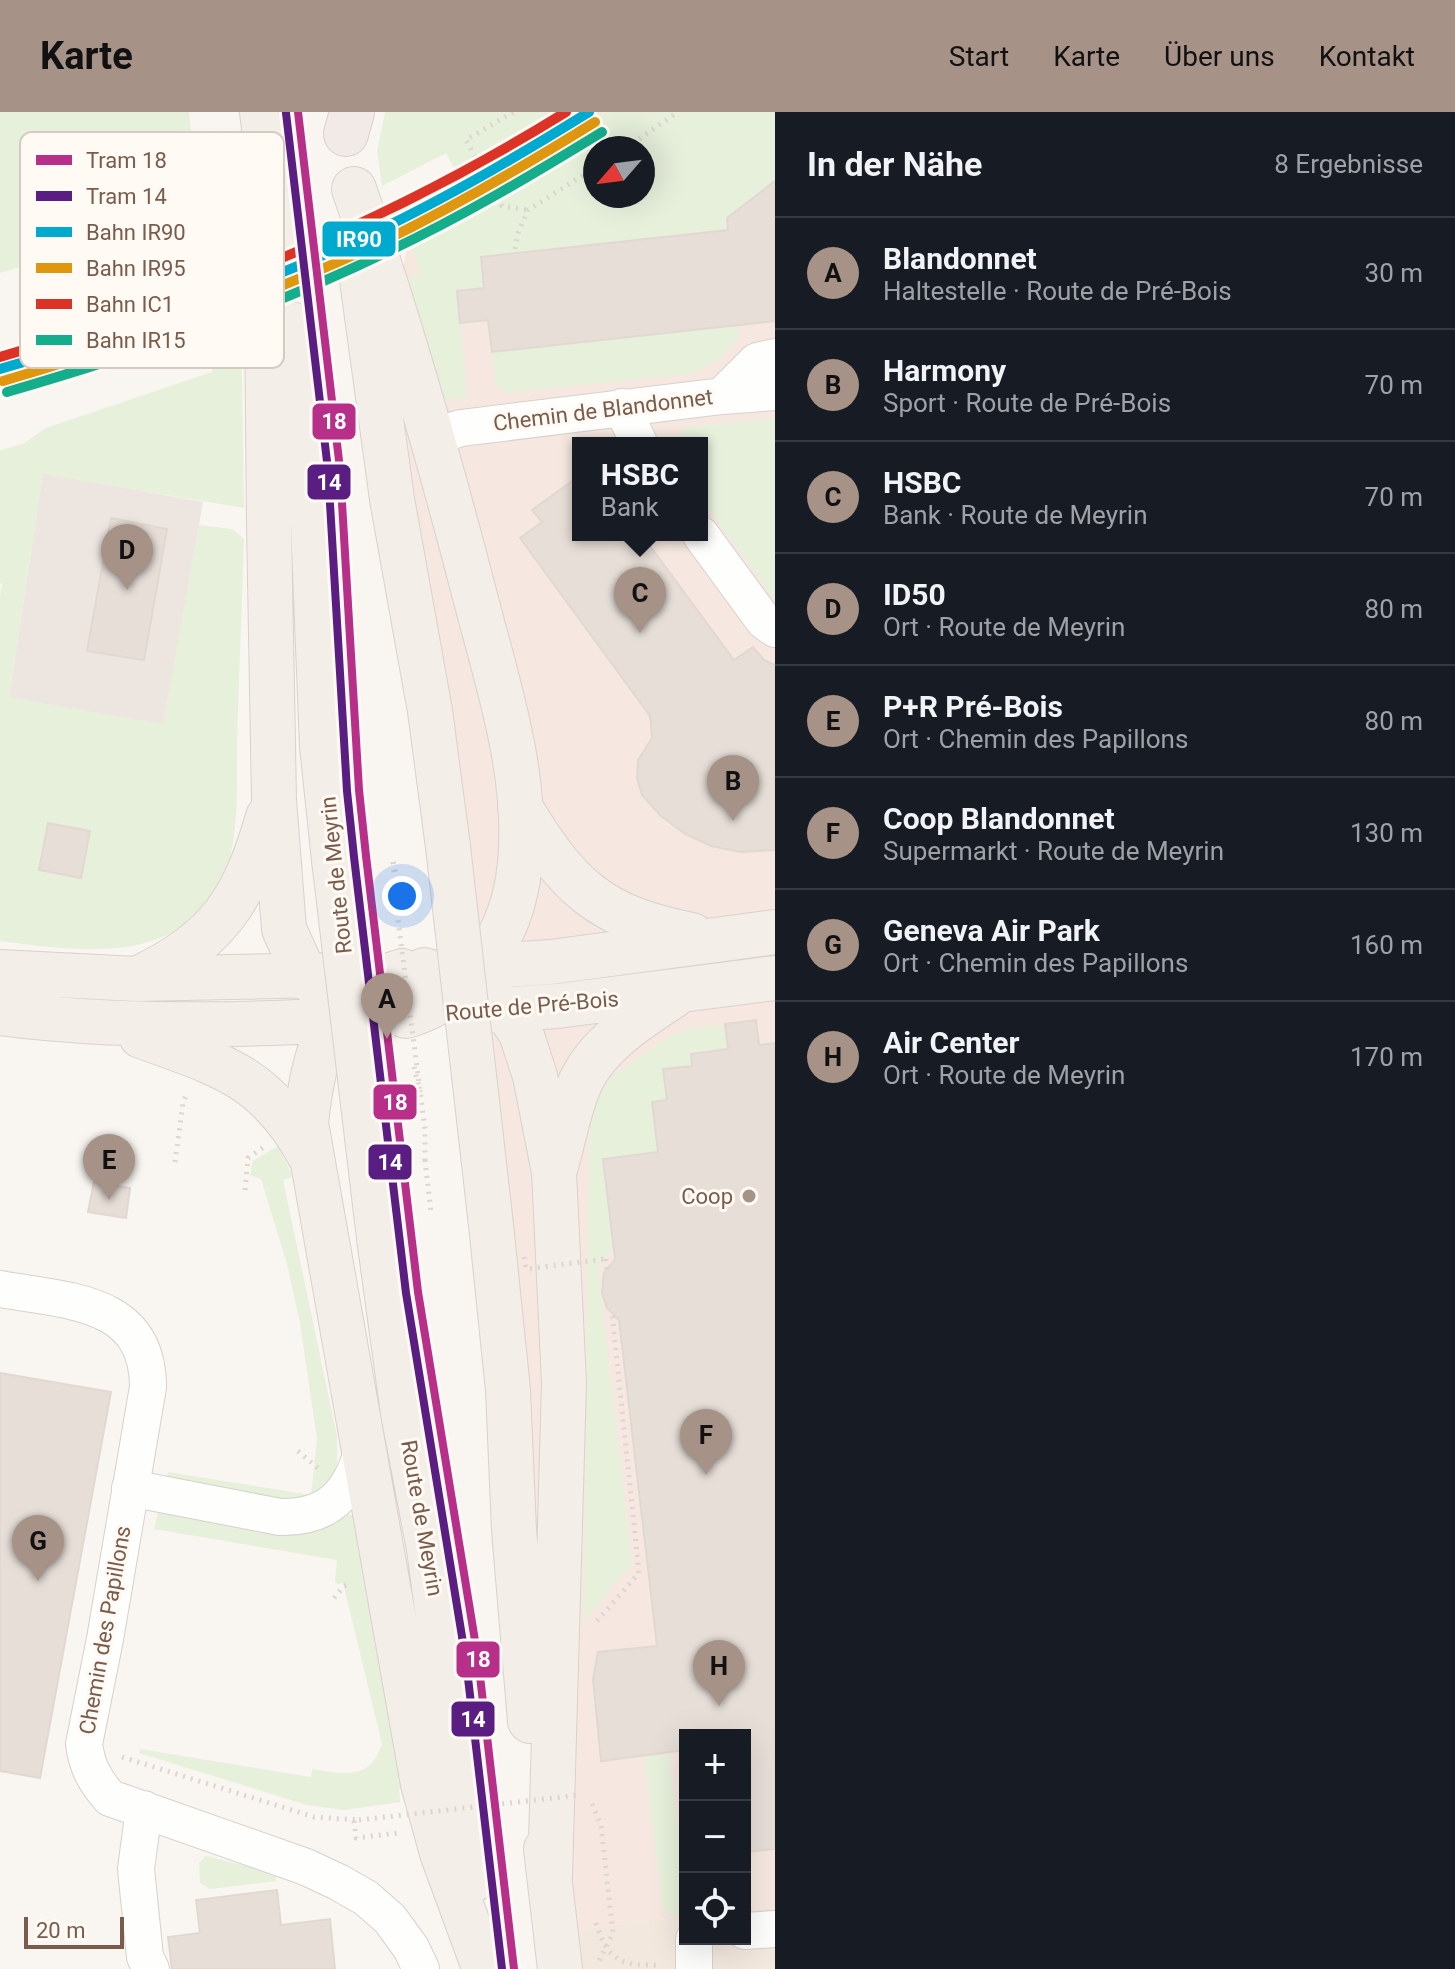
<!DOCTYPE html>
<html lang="de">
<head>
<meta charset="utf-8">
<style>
	:root { --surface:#171b24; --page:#242831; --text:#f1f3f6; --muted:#9ea1a6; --line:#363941; --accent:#a69286 }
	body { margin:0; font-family:Roboto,sans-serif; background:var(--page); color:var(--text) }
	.controls { position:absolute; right:24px; bottom:24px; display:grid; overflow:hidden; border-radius:0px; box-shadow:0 8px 32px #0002 }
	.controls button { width:72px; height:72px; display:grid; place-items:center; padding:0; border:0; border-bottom:2px solid var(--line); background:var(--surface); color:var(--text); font:40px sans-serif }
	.compass { position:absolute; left:583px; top:24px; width:72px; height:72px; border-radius:50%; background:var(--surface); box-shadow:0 8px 32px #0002; rotate:242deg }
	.scale { position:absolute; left:24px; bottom:20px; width:100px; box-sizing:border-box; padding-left:8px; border:4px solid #7a5c4d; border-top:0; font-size:22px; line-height:28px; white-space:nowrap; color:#7a5c4d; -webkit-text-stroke:6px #fffaf3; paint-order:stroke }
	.you { position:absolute; left:402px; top:784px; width:28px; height:28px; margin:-20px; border:6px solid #fff; border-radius:50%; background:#1a73e8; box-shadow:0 0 0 12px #1a73e833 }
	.badge { display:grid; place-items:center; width:52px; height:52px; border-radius:50%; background:var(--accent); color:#111; font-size:26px; font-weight:700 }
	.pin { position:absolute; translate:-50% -66px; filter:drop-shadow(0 2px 4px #0008) }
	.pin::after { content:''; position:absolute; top:42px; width:28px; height:24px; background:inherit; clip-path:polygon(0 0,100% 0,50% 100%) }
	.popup { position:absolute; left:572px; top:325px; width:136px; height:104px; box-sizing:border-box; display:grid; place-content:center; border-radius:0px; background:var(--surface); filter:drop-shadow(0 2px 6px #0005); font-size:26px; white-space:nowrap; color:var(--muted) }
	.popup b { font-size:30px; color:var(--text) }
	.popup::after { content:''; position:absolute; left:50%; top:100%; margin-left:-16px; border:16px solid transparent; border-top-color:var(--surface) }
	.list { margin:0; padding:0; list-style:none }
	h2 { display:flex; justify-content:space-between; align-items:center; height:104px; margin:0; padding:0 32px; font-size:34px }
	h2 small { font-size:26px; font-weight:400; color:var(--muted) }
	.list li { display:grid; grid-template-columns:52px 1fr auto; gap:24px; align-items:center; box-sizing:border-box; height:112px; padding:0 32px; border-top:2px solid var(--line) }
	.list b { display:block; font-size:30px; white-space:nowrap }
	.list p { margin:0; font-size:26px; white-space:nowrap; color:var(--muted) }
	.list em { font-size:26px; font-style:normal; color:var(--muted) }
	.icon { flex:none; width:44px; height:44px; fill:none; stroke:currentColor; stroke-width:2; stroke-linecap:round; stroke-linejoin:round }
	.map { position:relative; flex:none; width:775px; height:1857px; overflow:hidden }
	header { display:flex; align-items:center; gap:48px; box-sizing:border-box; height:112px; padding:0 40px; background:var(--accent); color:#111 }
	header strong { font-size:38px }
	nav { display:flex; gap:44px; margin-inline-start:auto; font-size:28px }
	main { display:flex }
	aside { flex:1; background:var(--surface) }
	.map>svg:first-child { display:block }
</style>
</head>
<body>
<header>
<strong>Karte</strong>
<nav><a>Start</a><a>Karte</a><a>Über uns</a><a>Kontakt</a></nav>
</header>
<main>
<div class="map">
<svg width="775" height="1857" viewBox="0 0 775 1857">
	<rect width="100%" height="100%" fill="#f9f5f0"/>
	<path fill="#f2e8de" d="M 775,1795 L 775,1857 L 576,1857 L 571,1818 L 685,1805 L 685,1827 L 745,1827 L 745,1799 Z"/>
	<path fill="#f6e8e1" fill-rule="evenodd" d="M 775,0 L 775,1795 L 745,1799 L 745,1623 L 685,1623 L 685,1805 L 571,1818 L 388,247 L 409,123 L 442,105 L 448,115 L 494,94 L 456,20 ZM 595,36 L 643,36 L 643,84 L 595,84 ZM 578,331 L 702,331 L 702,423 L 578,423 Z"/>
	<path fill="#ede5e0" d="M 43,361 L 203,390 L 164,613 L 9,586 Z"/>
	<path fill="#e7f0db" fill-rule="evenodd" d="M 0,0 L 189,0 L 201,118 L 63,142 L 0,161 Z
		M 385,0 L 775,0 L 775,69 L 727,106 L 728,118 L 481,145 L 484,176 L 457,179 L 468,285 L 438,288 L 404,166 L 420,162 L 409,123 L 442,105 L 448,115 L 478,101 L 446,41 L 382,74 L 377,39 ZM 595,36 L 643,36 L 643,84 L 595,84 Z
		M 241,199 L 244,396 L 43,362 L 9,585 L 163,612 L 199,413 L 232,417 L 244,427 C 242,494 239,562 237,629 C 237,669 239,710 229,750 C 227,758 223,765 219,772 C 177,855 76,839 0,829 L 0,485 L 2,472 L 0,471 L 0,338 L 23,332 L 46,316 L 212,260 L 209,209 Z
		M 737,213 L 738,228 L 715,251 L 689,262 L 506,281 L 496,273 L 492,240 Z
		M 775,306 L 775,488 L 702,388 L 702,331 L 672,331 L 685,315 Z
		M 725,912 L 728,937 L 691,942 L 692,954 L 663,958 L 667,988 L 652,991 L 661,1061 L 606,1069 L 613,1134 L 598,1157 L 632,1452 L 583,1509 L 589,1024 L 597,986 L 613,963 L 671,923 L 691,917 Z
		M 278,1034 L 293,1064 L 283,1068 L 337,1324 L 337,1351 L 331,1367 L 350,1403 L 355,1403 L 403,1676 L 399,1677 L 400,1690 L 344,1698 L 307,1693 L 139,1641 L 140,1637 L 311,1665 L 312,1657 C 344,1662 370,1669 382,1632 L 343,1471 L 337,1472 L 335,1469 L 337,1448 L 154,1417 L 168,1360 L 311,1383 L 317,1327 L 300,1211 L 287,1152 L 261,1067 L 250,1063 L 253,1049 Z
		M 669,1642 L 685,1769 L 685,1800 L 679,1804 L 668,1803 L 663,1797 L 644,1644 Z
		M 206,1744 L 276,1761 L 276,1769 L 210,1777 L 200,1771 L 199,1751 Z"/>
	<path fill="#e6ded7" stroke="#e2d8d2" stroke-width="2" d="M 775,69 L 775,209 L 492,240 L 488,208 L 460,211 L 457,179 L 484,176 L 481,145 L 728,118 L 727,106 Z
		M 578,365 L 578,423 L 642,423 L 734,548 L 753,535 L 764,548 L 775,553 L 775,738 L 741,740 L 711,734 L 685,722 L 661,704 L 642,683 L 637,666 L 638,648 L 652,626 L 650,604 L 520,426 L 542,410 L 532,398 Z
		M 111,406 L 167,417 L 144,548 L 87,539 Z
		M 48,711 L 90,719 L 81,766 L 39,758 Z
		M 756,908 L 759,933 L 775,931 L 775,1737 L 745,1740 L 745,1623 L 685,1623 L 685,1638 L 601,1649 L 593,1567 L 598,1540 L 657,1534 L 619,1208 L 607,1196 L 602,1181 L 604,1161 L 615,1147 L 603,1047 L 658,1040 L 652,990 L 667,988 L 663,957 L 692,954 L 691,942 L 728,937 L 725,912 Z
		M 94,1070 L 130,1076 L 126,1106 L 88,1100 Z
		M 0,1261 L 111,1280 L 40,1666 L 0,1659 Z
		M 277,1778 L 281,1813 L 330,1807 L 335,1857 L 172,1857 L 168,1825 L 200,1821 L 196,1788 Z"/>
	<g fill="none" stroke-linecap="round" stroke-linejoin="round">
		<defs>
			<path id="minor" d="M 722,284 L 757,249 L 775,245
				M 622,295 L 639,331
				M 432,325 L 461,316 L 722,284 L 775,280
				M 701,423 L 764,509 L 775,517
				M 0,1177 C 65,1189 148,1187 148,1275 L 105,1527 L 84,1632 C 87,1655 95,1669 110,1686 L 306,1755 L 338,1770 L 366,1786 L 390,1807 L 411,1836 L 421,1857
				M 130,1376 L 280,1405 C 329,1406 350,1382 363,1337
				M 144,1697 L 136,1757 L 145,1845 L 151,1857
				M 745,1819 L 775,1817
				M 694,1827 L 694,1857"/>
			<path id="major" d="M 262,0 L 280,141
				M 354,77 C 401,212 440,349 476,488 C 499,577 532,673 518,767 C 508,829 468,886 406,904
				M 275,111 L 267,195 L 269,412 L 274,688 L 284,817 L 305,864 L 344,893 L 369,902
				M 362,168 L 392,387 L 430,599 L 448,735
				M 291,212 L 313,410 L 322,634 L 334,748
				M 520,695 C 568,775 599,805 692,823
				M 458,856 L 551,850 L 775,820
				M 424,858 L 465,870 L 486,882 L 505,897 L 521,921 L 535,964 L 554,1060 L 564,1271 L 550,1765
				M 402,859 C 328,881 313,942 306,1011 L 423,1672 L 442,1741 L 482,1850
				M 0,860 L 137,867 L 329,863
				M 139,866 C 219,828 244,788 268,705
				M 482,899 L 557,894 L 775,866
				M 0,901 C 118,916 238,914 357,907
				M 141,924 C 221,953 267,964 310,1044
				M 556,1054 C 564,1026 569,995 581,969 C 599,931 640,906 673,884
				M 491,1113 L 508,1278 L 514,1418 L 530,1609
				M 379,1126 L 403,1301 L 429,1437 L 473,1768
				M 546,1737 L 560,1857"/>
			<path id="highway" d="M 346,22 L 352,0"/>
		</defs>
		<use href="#minor" stroke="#d7d1cb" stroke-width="38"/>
		<use href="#major" stroke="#dad1cc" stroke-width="46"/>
		<use href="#highway" stroke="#dad1cc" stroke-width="46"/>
		<path stroke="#dcd5d0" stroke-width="5" stroke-dasharray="2 6" stroke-linecap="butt" d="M 513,0 L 466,28 L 502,94 L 528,98
			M 626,36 L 678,0
			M 515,137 L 518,121 L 528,98 L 595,56
			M 393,750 L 398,805
			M 414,955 L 421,983
			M 425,1048 L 431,1100
			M 175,1050 L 183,991 L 187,981
			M 245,1078 L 248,1046 L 264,1035
			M 606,1147 L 607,1157
			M 298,1339 L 319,1357
			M 334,1486 L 344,1474 L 350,1472
			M 597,1509 L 639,1461 L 612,1201
			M 122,1645 L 314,1705 L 359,1708
			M 592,1692 L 601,1713 L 613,1821 L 599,1849
			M 354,1709 L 356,1726 L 398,1721
			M 596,1811 C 608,1851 623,1854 662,1853"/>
		<use href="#minor" stroke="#fefefd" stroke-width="36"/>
		<use href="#major" stroke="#f3eee8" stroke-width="44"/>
		<use href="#highway" stroke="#f2eae7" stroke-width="44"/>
		<defs>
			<path id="major-bridge" d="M 448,735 L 491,1113
				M 334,748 L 379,1126"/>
		</defs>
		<use href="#major-bridge" stroke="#dad1cc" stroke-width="46" stroke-linecap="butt"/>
		<path stroke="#dcd5d0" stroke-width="5" stroke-dasharray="2 6" stroke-linecap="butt" d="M 393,750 L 400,777 L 406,784 L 409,798 L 397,800 L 425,1017 L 425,1048
			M 524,1145 L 526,1157 L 606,1147
			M 359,1708 L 580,1683"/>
		<use href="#major-bridge" stroke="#f3eee8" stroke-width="44"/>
		<defs>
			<path id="rail-1" d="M 0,257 C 129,220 255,176 377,119 C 450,84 520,43 589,0"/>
			<path id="rail-2" d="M 3,269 C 133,231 262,187 384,129 C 457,93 526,53 595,10"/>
			<path id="rail-3" d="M 0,245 C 201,186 387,111 566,0"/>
			<path id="rail-4" d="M 7,280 C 137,242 266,199 389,139 C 463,104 532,63 602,20"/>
		</defs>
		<use href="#rail-1" stroke="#fffaf3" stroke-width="16"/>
		<use href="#rail-2" stroke="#fffaf3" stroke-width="16"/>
		<use href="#rail-3" stroke="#fffaf3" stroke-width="16"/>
		<use href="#rail-4" stroke="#fffaf3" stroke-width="16"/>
		<use href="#rail-1" stroke="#00a9ce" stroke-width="10"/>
		<use href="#rail-2" stroke="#de970f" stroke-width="10"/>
		<use href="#rail-3" stroke="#dd3327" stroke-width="10"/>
		<use href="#rail-4" stroke="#15ae8d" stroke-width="10"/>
		<defs>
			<path id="tram-1" d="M 298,0 L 340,357 L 359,678 L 366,744 L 418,1180 L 478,1547 L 514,1857"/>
			<path id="tram-2" d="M 286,1 L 328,358 L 347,679 L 354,745 L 406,1181 L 466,1549 L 502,1857"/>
		</defs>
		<use href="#tram-1" stroke="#fffaf3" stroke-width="14"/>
		<use href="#tram-2" stroke="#fffaf3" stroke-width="14"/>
		<use href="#tram-1" stroke="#b82f89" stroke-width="8"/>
		<use href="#tram-2" stroke="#5a1e82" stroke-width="8"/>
	</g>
	<circle fill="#a69286" stroke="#fffaf3" stroke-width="3" cx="749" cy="1084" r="8"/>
	<g text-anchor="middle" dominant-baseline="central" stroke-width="6" stroke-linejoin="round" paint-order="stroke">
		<g font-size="22" fill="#7a5c4d" stroke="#fffaf3">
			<text transform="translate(603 298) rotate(-7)">Chemin de Blandonnet</text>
			<text transform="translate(336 763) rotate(-96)">Route de Meyrin</text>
			<text transform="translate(532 894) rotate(-5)">Route de Pré-Bois</text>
			<text transform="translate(422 1406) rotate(80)">Route de Meyrin</text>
			<text transform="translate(105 1518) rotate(-80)">Chemin des Papillons</text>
		</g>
		<g font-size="22" fill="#7a5c4d" stroke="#fffaf3" text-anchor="end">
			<text x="733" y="1084">Coop</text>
		</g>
	</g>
	<rect x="20" y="20" width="264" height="236" rx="12" fill="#fffaf3" stroke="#d7cbc1" stroke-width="2"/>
	<rect x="36" y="43" width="36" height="10" fill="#b82f89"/>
	<rect x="36" y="79" width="36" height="10" fill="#5a1e82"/>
	<rect x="36" y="115" width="36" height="10" fill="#00a9ce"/>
	<rect x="36" y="151" width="36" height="10" fill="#de970f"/>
	<rect x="36" y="187" width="36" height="10" fill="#dd3327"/>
	<rect x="36" y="223" width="36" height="10" fill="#15ae8d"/>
	<g font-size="22" fill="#7a5c4d">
		<text x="86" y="56">Tram 18</text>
		<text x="86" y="92">Tram 14</text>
		<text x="86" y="128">Bahn IR90</text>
		<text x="86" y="164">Bahn IR95</text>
		<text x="86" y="200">Bahn IC1</text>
		<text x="86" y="236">Bahn IR15</text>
	</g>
	<g stroke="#fffaf3" stroke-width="3">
		<rect x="321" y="108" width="76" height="38" rx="8" fill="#00a9ce"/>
		<rect x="311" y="290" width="46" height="39" rx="8" fill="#b82f89"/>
		<rect x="306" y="351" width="46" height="38" rx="8" fill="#5a1e82"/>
		<rect x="372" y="971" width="46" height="38" rx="8" fill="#b82f89"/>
		<rect x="367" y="1031" width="46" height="38" rx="8" fill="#5a1e82"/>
		<rect x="455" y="1528" width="46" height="39" rx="8" fill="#b82f89"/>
		<rect x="450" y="1588" width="46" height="38" rx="8" fill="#5a1e82"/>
	</g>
	<g font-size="22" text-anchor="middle" font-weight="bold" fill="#fff">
		<text x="359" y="135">IR90</text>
		<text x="334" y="317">18</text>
		<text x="329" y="378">14</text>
		<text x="395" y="998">18</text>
		<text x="390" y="1058">14</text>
		<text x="478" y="1555">18</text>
		<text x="473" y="1615">14</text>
	</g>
</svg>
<div class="controls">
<button>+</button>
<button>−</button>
<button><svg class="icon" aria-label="locate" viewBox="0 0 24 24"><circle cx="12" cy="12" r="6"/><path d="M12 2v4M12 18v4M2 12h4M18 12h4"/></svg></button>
</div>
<svg class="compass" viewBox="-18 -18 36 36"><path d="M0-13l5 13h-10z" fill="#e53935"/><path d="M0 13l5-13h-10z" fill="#9ea1a6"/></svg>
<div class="scale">20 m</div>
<div class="you"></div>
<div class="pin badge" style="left:387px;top:927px">A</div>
<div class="pin badge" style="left:733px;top:709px">B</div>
<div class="pin badge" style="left:640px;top:521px">C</div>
<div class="popup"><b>HSBC</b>Bank</div>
<div class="pin badge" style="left:127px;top:478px">D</div>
<div class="pin badge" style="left:109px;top:1088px">E</div>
<div class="pin badge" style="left:706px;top:1363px">F</div>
<div class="pin badge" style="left:38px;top:1469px">G</div>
<div class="pin badge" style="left:719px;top:1594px">H</div>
</div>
<aside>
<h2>In der Nähe<small>8 Ergebnisse</small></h2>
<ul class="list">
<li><span class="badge">A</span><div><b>Blandonnet</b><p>Haltestelle · Route de Pré-Bois</p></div><em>30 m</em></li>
<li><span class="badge">B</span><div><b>Harmony</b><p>Sport · Route de Pré-Bois</p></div><em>70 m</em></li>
<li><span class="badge">C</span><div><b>HSBC</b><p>Bank · Route de Meyrin</p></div><em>70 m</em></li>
<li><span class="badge">D</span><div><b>ID50</b><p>Ort · Route de Meyrin</p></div><em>80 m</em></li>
<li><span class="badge">E</span><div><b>P+R Pré-Bois</b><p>Ort · Chemin des Papillons</p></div><em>80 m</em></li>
<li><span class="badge">F</span><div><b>Coop Blandonnet</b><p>Supermarkt · Route de Meyrin</p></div><em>130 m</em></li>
<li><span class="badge">G</span><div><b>Geneva Air Park</b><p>Ort · Chemin des Papillons</p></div><em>160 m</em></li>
<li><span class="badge">H</span><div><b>Air Center</b><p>Ort · Route de Meyrin</p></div><em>170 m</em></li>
</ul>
</aside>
</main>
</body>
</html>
